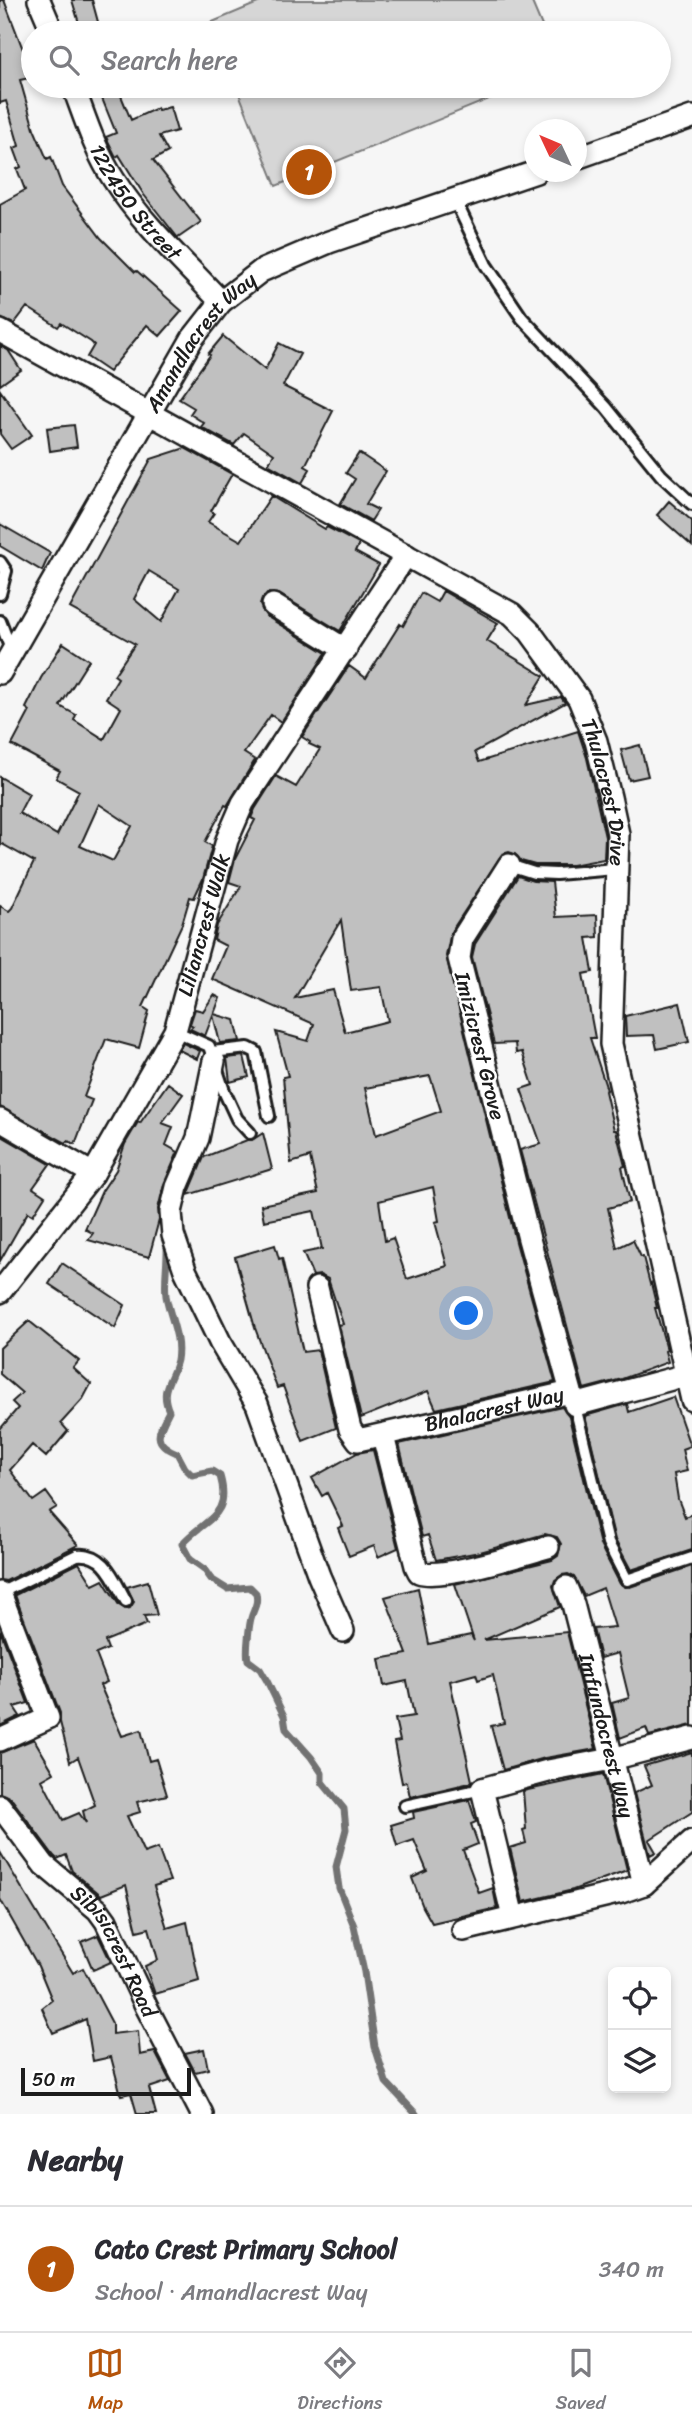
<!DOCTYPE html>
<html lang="en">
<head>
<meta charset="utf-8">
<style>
	:root { --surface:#fff; --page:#f7f7f7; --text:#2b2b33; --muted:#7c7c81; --line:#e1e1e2; --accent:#b45309 }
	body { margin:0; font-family:Sriracha,sans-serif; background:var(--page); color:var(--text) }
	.controls { position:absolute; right:21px; bottom:21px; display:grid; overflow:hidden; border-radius:10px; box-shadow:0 4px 10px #0003 }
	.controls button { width:63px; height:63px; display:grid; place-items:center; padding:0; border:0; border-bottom:2px solid var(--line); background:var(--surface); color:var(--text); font:35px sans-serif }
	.compass { position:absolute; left:524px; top:119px; width:63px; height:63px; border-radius:50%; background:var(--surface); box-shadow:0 4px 10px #0003; rotate:314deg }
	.scale { position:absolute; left:21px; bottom:18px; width:170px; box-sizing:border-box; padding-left:7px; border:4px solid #1c1c1c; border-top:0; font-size:19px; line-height:24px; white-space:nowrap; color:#1c1c1c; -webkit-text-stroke:5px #fff; paint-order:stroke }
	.you { position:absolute; left:467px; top:1314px; width:24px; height:24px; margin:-18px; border:5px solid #fff; border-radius:50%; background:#1a73e8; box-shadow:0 0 0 10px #1a73e833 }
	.badge { display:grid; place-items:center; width:46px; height:46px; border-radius:50%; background:var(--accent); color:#fff; font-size:23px; font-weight:700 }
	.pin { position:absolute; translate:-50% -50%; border:4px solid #fff; box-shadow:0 2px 7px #0006 }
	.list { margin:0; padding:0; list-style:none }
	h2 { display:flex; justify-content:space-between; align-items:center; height:91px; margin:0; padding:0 28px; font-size:30px }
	h2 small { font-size:23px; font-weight:400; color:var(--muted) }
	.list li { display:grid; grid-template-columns:46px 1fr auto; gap:21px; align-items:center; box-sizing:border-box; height:126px; padding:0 28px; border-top:2px solid var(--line) }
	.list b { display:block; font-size:26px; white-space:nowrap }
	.list p { margin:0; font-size:23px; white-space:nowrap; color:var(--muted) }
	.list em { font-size:23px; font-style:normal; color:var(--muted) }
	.icon { flex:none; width:38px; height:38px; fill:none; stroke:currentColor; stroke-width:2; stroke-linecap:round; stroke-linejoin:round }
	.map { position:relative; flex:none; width:692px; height:2114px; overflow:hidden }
	.search { position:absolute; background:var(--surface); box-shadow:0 4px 10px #0003; left:21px; right:21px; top:21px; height:77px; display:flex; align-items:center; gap:18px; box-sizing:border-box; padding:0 24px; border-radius:38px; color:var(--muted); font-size:26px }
	.sheet { height:217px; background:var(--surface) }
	nav { display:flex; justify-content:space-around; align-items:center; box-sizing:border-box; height:98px; border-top:2px solid var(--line); background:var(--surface); font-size:19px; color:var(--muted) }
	nav a { display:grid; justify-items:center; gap:4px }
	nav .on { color:var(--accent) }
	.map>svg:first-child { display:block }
</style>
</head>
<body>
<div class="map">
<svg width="692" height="2114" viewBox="0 0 692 2114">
	<rect width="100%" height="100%" fill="#f6f6f6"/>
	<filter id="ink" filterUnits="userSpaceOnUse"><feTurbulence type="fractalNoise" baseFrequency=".0143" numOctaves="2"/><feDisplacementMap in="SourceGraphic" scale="14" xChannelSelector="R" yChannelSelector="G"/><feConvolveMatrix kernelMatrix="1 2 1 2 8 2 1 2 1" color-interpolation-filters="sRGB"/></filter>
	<g filter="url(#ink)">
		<path fill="#d6d6d6" stroke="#797979" stroke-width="2" d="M 265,0 L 531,0 L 545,33 L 215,33 L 210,23 Z
			M 236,86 L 521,86 L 276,186 Z"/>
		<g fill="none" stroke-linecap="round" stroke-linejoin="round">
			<path stroke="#727272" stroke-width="7" d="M 167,1242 C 168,1260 164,1279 166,1296 C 170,1318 181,1337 177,1360 C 172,1381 159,1388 169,1411 C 158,1432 151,1443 177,1453 L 185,1468 L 192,1475 L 212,1471 L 220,1476 C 232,1517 205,1518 182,1544 L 190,1559 L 204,1569 L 211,1579 L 227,1589 L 250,1587 L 256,1593 C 258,1603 255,1607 252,1615 C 249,1623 246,1653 248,1660 L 260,1669 L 267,1681 L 284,1716 L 286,1729 L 311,1757 L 322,1773 L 322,1782 L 344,1809 L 346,1829 L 336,1867 L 339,1888 L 354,1926 L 364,1972 L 375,2047 L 386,2082 L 416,2114"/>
		</g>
		<path fill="#c0c0c0" stroke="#1c1c1c" stroke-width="2" fill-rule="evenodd" d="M 0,0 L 4,0 L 24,52 L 29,78 L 20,80 L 34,129 L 47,159 L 51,157 L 62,186 L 101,238 L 135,272 L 137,271 L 182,311 L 160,336 L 147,325 L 109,372 L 87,357 L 94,345 L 91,342 L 61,323 L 58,327 L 27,307 L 14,324 L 0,318 L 0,204 L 25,190 L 17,169 L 21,167 L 14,148 L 19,146 L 6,101 L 0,103 Z
			M 72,0 L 92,0 L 101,33 L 82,33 Z
			M 97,86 L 117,86 L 131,120 L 157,108 L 158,110 L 170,107 L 177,131 L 159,136 L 168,152 L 153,160 L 201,222 L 178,238 L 144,195 L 119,155 L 116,157 L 106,137 L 116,133 Z
			M 223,336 L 265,370 L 279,343 L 300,354 L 283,386 L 333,411 L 305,466 L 310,469 L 302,483 L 268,464 L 274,454 L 244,433 L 234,445 L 201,427 L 204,423 L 190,414 L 194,408 L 179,399 L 210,355 L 208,354 Z
			M 0,346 L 8,350 L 21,370 L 0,385 Z
			M 0,390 L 32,435 L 11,449 L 0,434 Z
			M 74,425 L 77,447 L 50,451 L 47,428 Z
			M 185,448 L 232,474 L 211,511 L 214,513 L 208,522 L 241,541 L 271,496 L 325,529 L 327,527 L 359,544 L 355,552 L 379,565 L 340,631 L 279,594 L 267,593 L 262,599 L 260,605 L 266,616 L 326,653 L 281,722 L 271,715 L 244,753 L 255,760 L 227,806 L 225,805 L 205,842 L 212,846 L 203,879 L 194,898 L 190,897 L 182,924 L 143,1007 L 149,1011 L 139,1048 L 106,1039 L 84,1097 L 92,1100 L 75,1144 L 68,1141 L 66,1143 L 0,1107 L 0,906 L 9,911 L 12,908 L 34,862 L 2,844 L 0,846 L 0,777 L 29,794 L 19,813 L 57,835 L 79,791 L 56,778 L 60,771 L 12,745 L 30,711 L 26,708 L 41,678 L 63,643 L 89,660 L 60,706 L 76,715 L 74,720 L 104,739 L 121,708 L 106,698 L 118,678 L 114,675 L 135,644 L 70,608 L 151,459 ZM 149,571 L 179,589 L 161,622 L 134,599 ZM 99,804 L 132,826 L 113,861 L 80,846 Z
			M 359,453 L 386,471 L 366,504 L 378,510 L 371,521 L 340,504 L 355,479 L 346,473 Z
			M 669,501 L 692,521 L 692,546 L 657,515 Z
			M 0,524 L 50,553 L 42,571 L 0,546 Z
			M 443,591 L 498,623 L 487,641 L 544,676 L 526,705 L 561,697 L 565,703 L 475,752 L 479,762 L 578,731 L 587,758 L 605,837 L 604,859 L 572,865 L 535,865 L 521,861 L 515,854 L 509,852 L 502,854 L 451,932 L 446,956 L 516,1242 L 555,1382 L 436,1409 L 428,1391 L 361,1418 L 339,1325 L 343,1324 L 328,1279 L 320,1275 L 313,1276 L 303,1253 L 322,1249 L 314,1211 L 264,1221 L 261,1205 L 318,1193 L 310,1157 L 291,1163 L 283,1077 L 288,1076 L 276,1032 L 308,1041 L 314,1024 L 212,979 L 226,946 L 214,940 L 217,925 L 241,886 L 229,882 L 235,859 L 255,820 L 251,818 L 255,809 L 276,776 L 296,787 L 320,749 L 309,744 L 310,742 L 302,737 L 349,666 L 366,678 L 400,624 L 403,626 L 421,593 L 437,602 ZM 341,920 L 351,991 L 381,987 L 388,1021 L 345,1032 L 333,990 L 295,998 ZM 430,1076 L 441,1111 L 376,1135 L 365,1088 ZM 433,1187 L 439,1221 L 435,1222 L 447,1266 L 407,1279 L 393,1238 L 385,1241 L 379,1201 Z
			M 640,745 L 648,776 L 629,780 L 621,750 Z
			M 518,876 L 533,881 L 552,882 L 556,917 L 597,915 L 598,937 L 587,938 L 593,972 L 583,974 L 595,1038 L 590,1038 L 607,1090 L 605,1091 L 614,1130 L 616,1130 L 625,1166 L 622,1167 L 630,1202 L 608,1208 L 617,1248 L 633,1240 L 641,1257 L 643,1257 L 650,1284 L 651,1283 L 657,1308 L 655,1308 L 667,1350 L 665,1351 L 668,1362 L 622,1379 L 584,1389 L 520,1150 L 541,1144 L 521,1089 L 533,1085 L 522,1052 L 516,1053 L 515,1043 L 494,1044 L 472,957 L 475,944 Z
			M 214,995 L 220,998 L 214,1014 L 235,1020 L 240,1041 L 220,1043 L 213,1015 L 205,1036 L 190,1029 L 193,1026 L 190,1024 L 195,1009 L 203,1011 Z
			M 680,1003 L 689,1042 L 657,1049 L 654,1035 L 626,1036 L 625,1016 Z
			M 183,1043 L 200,1051 L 197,1059 L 179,1050 Z
			M 244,1056 L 249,1077 L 230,1082 L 227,1058 Z
			M 168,1083 L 183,1094 L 162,1123 L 173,1127 L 166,1145 L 178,1152 L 164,1184 L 158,1209 L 159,1220 L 149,1257 L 88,1240 L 93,1233 L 85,1229 L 102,1191 L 116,1170 L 125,1144 L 138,1122 L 140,1123 Z
			M 263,1133 L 272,1169 L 188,1195 L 204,1157 L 247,1140 L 252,1140 Z
			M 0,1135 L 50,1164 L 33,1188 L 45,1196 L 33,1215 L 28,1212 L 0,1261 Z
			M 275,1245 L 279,1259 L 282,1258 L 303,1352 L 318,1350 L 336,1428 L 303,1441 L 283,1386 L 277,1388 L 255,1328 L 235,1257 Z
			M 62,1263 L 125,1305 L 115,1328 L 49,1284 Z
			M 29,1321 L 79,1361 L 73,1368 L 91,1384 L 83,1399 L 61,1423 L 68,1431 L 46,1457 L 32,1445 L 10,1470 L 33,1501 L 46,1492 L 57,1507 L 49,1512 L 78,1545 L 6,1581 L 0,1580 L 0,1429 L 18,1408 L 12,1402 L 22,1393 L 0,1374 L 0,1348 Z
			M 673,1397 L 690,1446 L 682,1449 L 687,1471 L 674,1474 L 678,1499 L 685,1517 L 692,1514 L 692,1550 L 631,1570 L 615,1540 L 585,1416 L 627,1404 L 629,1412 Z
			M 562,1407 L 569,1417 L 600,1545 L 620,1584 L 630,1587 L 692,1566 L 692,1725 L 649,1736 L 646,1728 L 620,1738 L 612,1703 L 629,1698 L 618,1653 L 600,1658 L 593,1629 L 615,1627 L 603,1588 L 584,1596 L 574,1577 L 568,1574 L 562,1575 L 555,1580 L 553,1586 L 560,1607 L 484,1640 L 567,1632 L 596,1749 L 545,1758 L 503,1770 L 491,1726 L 504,1723 L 493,1675 L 478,1680 L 476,1674 L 450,1681 L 472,1781 L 470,1783 L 410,1797 L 407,1782 L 402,1783 L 394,1742 L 400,1741 L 395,1719 L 414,1716 L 407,1681 L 384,1686 L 379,1659 L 407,1654 L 385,1597 L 418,1588 L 429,1644 L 471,1635 L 474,1641 L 455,1584 L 552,1560 L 558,1556 L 561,1544 L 557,1537 L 545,1534 L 480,1552 L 436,1560 L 428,1535 L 422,1537 L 399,1444 Z
			M 373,1450 L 398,1548 L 378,1557 L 374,1546 L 349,1556 L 338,1528 L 343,1526 L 327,1493 L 322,1496 L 312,1478 L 357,1453 Z
			M 79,1563 L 93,1585 L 103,1580 L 119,1605 L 125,1609 L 130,1608 L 134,1602 L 127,1587 L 148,1581 L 157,1615 L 144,1616 L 147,1624 L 105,1641 L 108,1649 L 96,1654 L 107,1682 L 100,1685 L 122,1736 L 141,1730 L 149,1761 L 156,1759 L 167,1795 L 137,1802 L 140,1812 L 127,1816 L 144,1853 L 158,1848 L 170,1881 L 154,1886 L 167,1928 L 187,1922 L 199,1981 L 155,1994 L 145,1966 L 158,1960 L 149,1928 L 137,1931 L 126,1885 L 101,1895 L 72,1871 L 66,1855 L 57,1859 L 54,1856 L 11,1798 L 0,1793 L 0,1753 L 34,1739 L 54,1773 L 42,1780 L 63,1820 L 79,1813 L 86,1823 L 83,1811 L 95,1805 L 78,1757 L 70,1762 L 60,1722 L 60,1713 L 15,1595 Z
			M 0,1630 L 28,1703 L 14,1707 L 20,1716 L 0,1726 Z
			M 692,1752 L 692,1812 L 649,1840 L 656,1852 L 650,1855 L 634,1793 L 652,1785 L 644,1766 Z
			M 603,1774 L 627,1870 L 573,1890 L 523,1902 L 510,1848 L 526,1843 L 523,1830 L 526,1829 L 523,1791 Z
			M 469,1800 L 476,1822 L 471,1824 L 478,1844 L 463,1850 L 479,1893 L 493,1888 L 497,1908 L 432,1923 L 423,1907 L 412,1878 L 427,1871 L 414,1840 L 397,1846 L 391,1825 L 414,1818 L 413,1812 Z
			M 0,1852 L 73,1973 L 83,1968 L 112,2023 L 112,2034 L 138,2031 L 140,2055 L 155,2052 L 170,2081 L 149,2088 L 156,2114 L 137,2114 L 131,2093 L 121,2095 L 111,2057 L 93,2061 L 86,2019 L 53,2033 L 42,2008 L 52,2000 L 38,1966 L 0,1899 Z
			M 98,1935 L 111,1962 L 93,1970 L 81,1942 Z
			M 204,2049 L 208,2069 L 195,2072 L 185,2053 Z"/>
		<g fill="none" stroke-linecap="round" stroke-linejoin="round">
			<defs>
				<path id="service" d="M 455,200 L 486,265 L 522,318 L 606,407 L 661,475 L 692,504
					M 0,562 L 6,571 L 0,594
					M 0,621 L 12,652
					M 509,865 L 534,873 L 556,874 L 615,869
					M 175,1031 L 209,1046 L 224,1091 L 237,1119 L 250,1133
					M 212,1052 L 248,1048 L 256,1052 L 269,1116
					M 574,1402 L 608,1543 L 627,1580 L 692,1558
					M 0,1593 L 77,1555 C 105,1552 114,1580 126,1601
					M 405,1806 L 482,1789"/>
				<g id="minor">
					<path d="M 39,0 L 53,33"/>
					<path id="s1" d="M 73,86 C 85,118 95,151 114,180 C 142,224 186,264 221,302"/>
					<path d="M 576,158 L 692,117"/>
					<path id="s2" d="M 0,331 L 512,614 L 530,632 L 579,699 L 596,741 L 610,797 L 618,834 L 611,1044 L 692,1400"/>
					<path d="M 273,605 L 346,650"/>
					<path id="s3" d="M 0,673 L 192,339 L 221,302 L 261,271 L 329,242 L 536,172"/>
					<path d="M 214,1061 L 198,1138 L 177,1187 L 171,1212 L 173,1235 L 185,1270 L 220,1342 L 257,1404 L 319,1576 L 343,1631"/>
					<path d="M 0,1120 L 93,1174"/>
					<path id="s4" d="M 317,1288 L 350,1429 L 358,1440 L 571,1392 L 529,1239 L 459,958 L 462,939 L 509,865"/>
					<path id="s5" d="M 0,1292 L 93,1174 L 175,1031 L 227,840 L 243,803 L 406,555"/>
					<path d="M 575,1405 L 686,1375"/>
					<path d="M 383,1436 L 416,1566 L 419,1572 C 442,1580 523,1554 548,1547"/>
					<path id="s6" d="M 566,1587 L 573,1604 L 644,1884"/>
					<path d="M 0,1593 L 48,1718 L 0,1740"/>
					<path id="s7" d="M 0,1806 L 44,1865 L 98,1910 L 106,1921 L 147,2008 L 202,2114"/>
					<path d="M 513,1917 L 482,1789 L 548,1771 L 612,1759 L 692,1738"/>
					<path d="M 463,1930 L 621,1892 L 644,1884 L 692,1841"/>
				</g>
			</defs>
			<use href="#service" stroke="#1c1c1c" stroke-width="16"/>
			<use href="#minor" stroke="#1c1c1c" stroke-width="26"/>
			<use href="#service" stroke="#fff" stroke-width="10"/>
			<use href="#minor" stroke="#fff" stroke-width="21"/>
		</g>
	</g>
	<g text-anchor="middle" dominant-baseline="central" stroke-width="5" stroke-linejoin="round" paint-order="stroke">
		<g font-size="21" fill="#1c1c1c" stroke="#fff">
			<text stroke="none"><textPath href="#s1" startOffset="133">122450 Street</textPath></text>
			<text stroke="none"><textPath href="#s3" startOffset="388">Amandlacrest Way</textPath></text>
			<text stroke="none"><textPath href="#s2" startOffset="791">Thulacrest Drive</textPath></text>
			<text stroke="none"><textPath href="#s5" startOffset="425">Liliancrest Walk</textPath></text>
			<text transform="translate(480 1046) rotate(76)">Imizicrest Grove</text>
			<text stroke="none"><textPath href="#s4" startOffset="298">Bhalacrest Way</textPath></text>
			<text stroke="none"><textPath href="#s6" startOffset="154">Imfundocrest Way</textPath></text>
			<text stroke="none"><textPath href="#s7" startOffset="187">Sibisicrest Road</textPath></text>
		</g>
	</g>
</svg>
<div class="controls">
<button><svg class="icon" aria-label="locate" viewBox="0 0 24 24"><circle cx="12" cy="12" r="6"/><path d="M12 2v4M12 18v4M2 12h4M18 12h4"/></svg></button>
<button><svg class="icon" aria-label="layers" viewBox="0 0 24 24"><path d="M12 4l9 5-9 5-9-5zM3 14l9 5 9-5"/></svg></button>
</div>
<svg class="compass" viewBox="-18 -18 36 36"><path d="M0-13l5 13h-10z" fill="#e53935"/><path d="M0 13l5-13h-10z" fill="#7c7c81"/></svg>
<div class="scale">50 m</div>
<div class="you"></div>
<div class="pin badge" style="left:309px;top:172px">1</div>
<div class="search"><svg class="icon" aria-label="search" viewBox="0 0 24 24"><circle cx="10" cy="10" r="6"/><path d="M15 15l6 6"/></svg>Search here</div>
</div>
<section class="sheet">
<h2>Nearby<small></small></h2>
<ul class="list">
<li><span class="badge">1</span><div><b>Cato Crest Primary School</b><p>School · Amandlacrest Way</p></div><em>340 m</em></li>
</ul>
</section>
<nav>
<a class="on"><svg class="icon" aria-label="map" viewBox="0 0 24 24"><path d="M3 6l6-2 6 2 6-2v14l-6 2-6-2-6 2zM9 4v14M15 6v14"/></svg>Map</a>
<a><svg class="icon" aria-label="directions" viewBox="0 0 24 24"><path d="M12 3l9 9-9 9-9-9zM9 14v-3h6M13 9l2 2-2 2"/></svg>Directions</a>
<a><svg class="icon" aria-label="saved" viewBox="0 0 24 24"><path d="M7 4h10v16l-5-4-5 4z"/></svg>Saved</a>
</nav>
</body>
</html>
